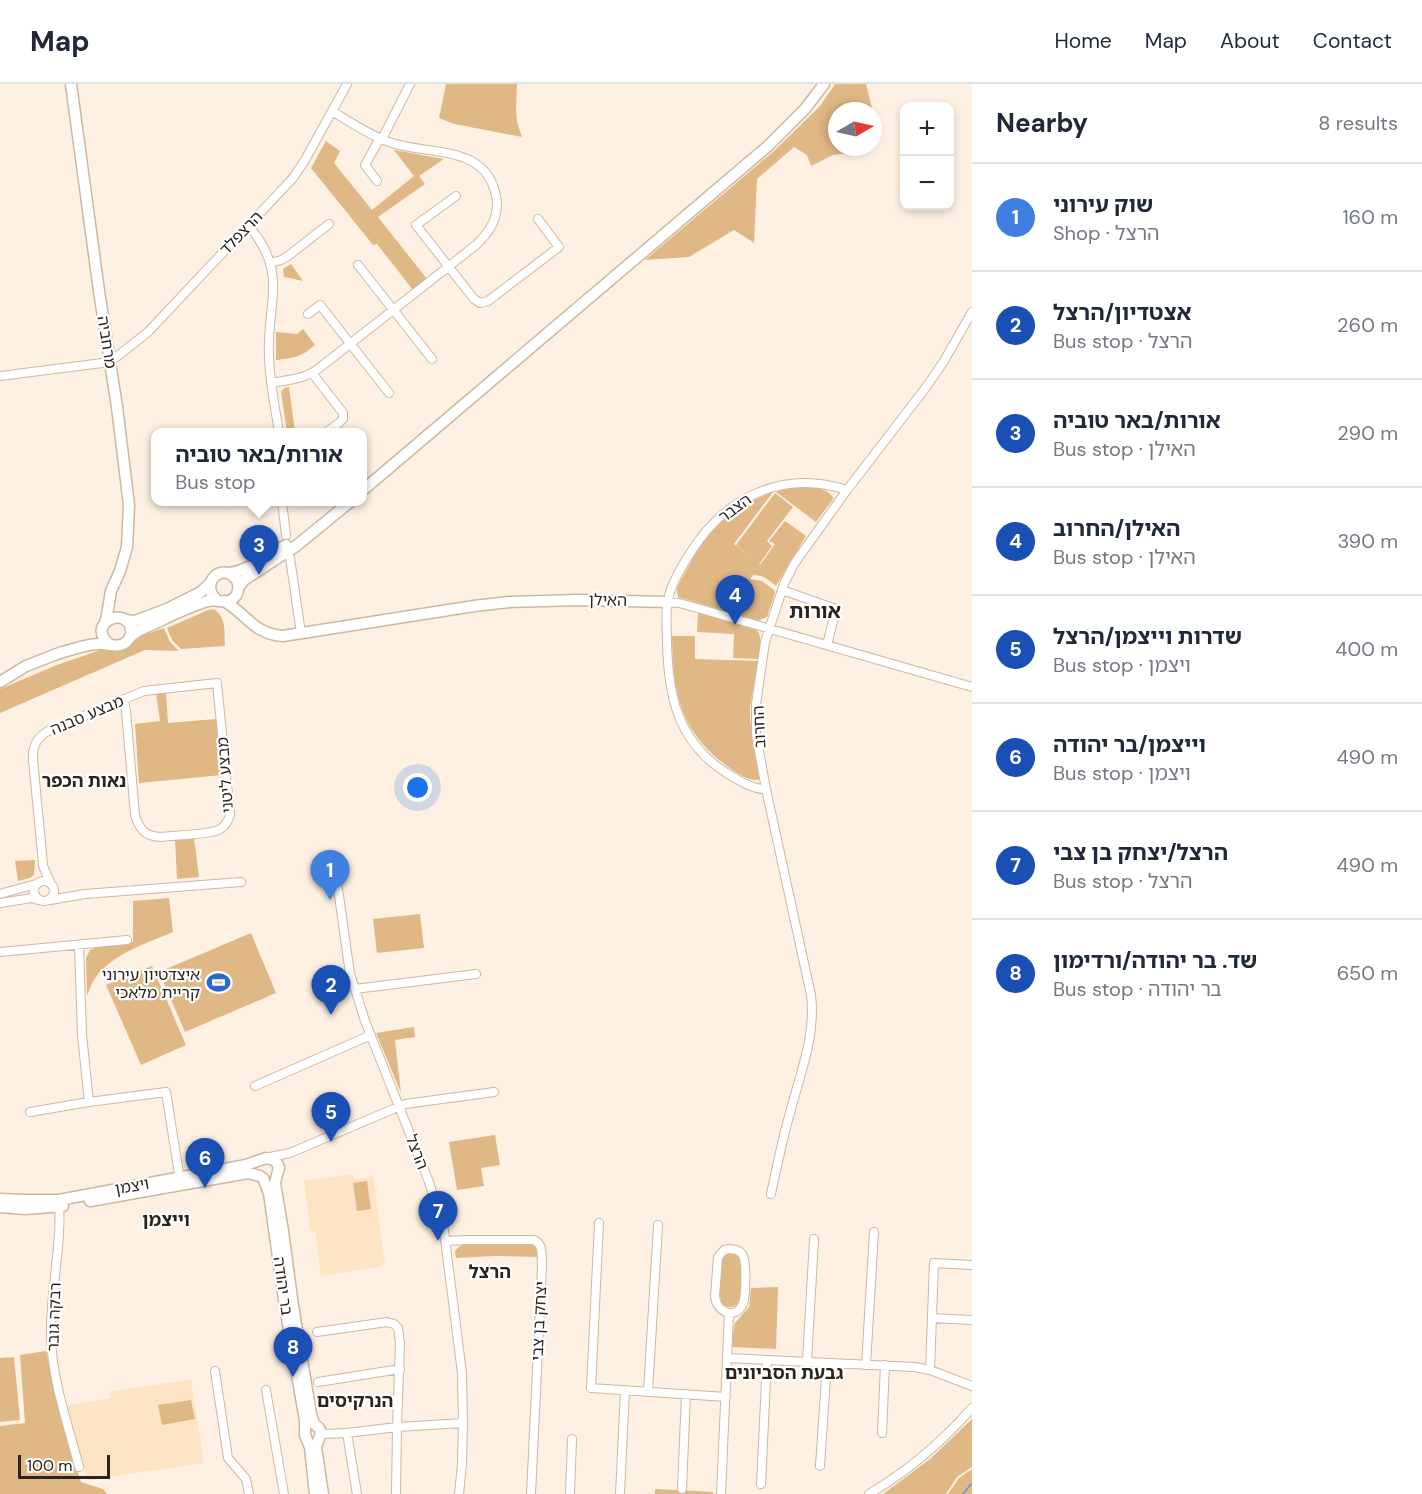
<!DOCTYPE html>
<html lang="en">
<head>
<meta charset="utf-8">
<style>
	:root { --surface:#fff; --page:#f6f6f7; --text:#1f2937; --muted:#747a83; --line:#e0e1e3; --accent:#111827 }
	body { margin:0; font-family:"DM Sans","Noto Sans Hebrew",sans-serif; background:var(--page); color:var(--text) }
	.controls { position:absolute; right:18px; top:18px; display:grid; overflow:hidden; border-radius:12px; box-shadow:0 3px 9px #0003 }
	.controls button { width:54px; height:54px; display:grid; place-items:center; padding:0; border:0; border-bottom:2px solid var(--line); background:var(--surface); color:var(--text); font:30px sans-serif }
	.compass { position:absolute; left:828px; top:18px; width:54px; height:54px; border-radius:50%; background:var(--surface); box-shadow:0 3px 9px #0003; rotate:81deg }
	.scale { position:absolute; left:18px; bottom:15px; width:92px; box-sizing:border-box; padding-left:6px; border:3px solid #2b241b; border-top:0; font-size:16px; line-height:21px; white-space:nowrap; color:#2b241b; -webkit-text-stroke:4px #fff; paint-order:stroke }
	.you { position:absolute; left:418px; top:704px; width:21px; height:21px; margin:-15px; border:4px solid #fff; border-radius:50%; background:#1a73e8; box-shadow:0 0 0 9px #1a73e833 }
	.badge { display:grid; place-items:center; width:39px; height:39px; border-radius:50%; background:var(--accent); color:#fff; font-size:20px; font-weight:700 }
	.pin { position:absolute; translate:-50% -50px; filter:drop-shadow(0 2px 3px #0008) }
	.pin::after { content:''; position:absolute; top:32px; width:21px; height:18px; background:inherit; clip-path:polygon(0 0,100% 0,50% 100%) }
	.popup { position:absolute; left:151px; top:344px; width:216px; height:78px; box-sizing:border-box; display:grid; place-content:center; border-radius:12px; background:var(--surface); filter:drop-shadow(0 2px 4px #0005); font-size:20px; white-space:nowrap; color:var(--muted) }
	.popup b { font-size:22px; color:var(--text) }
	.popup::after { content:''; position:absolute; left:50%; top:100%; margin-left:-12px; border:12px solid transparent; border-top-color:var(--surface) }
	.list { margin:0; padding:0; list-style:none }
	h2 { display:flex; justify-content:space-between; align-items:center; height:78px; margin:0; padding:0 24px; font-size:26px }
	h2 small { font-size:20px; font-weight:400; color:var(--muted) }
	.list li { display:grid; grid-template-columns:39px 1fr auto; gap:18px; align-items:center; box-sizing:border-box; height:108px; padding:0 24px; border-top:2px solid var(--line) }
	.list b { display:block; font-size:22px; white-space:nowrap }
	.list p { margin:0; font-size:20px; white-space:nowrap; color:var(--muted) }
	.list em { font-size:20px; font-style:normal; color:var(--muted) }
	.map { position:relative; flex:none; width:972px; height:1410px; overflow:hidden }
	header { display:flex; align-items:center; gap:36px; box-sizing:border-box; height:84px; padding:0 30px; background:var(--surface); border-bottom:2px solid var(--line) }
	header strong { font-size:28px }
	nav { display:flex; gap:33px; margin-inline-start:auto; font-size:21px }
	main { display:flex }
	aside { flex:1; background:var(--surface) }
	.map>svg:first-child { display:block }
</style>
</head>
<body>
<header>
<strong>Map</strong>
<nav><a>Home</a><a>Map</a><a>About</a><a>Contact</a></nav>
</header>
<main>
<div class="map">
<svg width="972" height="1410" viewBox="0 0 972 1410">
	<rect width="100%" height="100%" fill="#fef1e3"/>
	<path fill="#fee4c5" d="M 353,1090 L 355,1095 L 373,1092 L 385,1180 L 378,1183 L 321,1192 L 315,1147 L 310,1147 L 304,1097 Z
		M 191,1295 L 204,1379 L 88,1396 L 66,1322 L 110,1314 L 110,1308 Z"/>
	<path fill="#e0b885" d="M 446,0 L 517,0 L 516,27 L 517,38 L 522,53 L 454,40 L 439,34 Z
		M 835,0 L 866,0 L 872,24 L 870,27 L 837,27 L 837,63 L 852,63 L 848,69 L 833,71 L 811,82 L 807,71 L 794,63 L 757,95 L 754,159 L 734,146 L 689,173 L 645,176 L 774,67 L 820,22 Z
		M 326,57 L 340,67 L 334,79 L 372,126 L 414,92 L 394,66 L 444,75 L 419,92 L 425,100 L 378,133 L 427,195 L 413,206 L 377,160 L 373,161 L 311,84 Z
		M 291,180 L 303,197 L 284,193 L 283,185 Z
		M 303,245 L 315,261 C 301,273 294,274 276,276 L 276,248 L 297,250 Z
		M 289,303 L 295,348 L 287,348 L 281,308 L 284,304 Z
		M 797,403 C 810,403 824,402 833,413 L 833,415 L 816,438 L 776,408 L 783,406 Z
		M 773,408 L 734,460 L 755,476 L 736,461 L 775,409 L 793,423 L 767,457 L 772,462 L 760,479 L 759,482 L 775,460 L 769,457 L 785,437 L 806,452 L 776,502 C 768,496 764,491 753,491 L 750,495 L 762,497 L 774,506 L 775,509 L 767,533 L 758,537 L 678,513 L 677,508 L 677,504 C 702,455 719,428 773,408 Z
		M 214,525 C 227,535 224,546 225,562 L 181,565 L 172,556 L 167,544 L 208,526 Z
		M 698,529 L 757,546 C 763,554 759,566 758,575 L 733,574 L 734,550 L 697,548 Z
		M 164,544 L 170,558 L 179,567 L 145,566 L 0,629 L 0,605 L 57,581 Z
		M 672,552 L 695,552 L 695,575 L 758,577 L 750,623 L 750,636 L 760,695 C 752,699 738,690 731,685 C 680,649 673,611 672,552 Z
		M 166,608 L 168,639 L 216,635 L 222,691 L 139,699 L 135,640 L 160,637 L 156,609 Z
		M 194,754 L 199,793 L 177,795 L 175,755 Z
		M 35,776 L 34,791 L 30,794 L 18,797 L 15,777 Z
		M 169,814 L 173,848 C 145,860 108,871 92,899 C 90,903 89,908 87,912 L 86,874 L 90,866 L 95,864 L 133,858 L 133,817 Z
		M 420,830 L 424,864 L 377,869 L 373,835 Z
		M 251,849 L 276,909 L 185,948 L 159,888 Z
		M 152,882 L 186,961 L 141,981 L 106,901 Z
		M 414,943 L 415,953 L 395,956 L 401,1009 L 376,949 Z
		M 495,1051 L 500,1081 L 481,1084 L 484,1102 L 457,1106 L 449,1058 Z
		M 367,1097 L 371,1125 L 357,1127 L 353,1099 Z
		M 471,1159 L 532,1161 C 538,1163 538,1167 539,1173 L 494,1172 L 456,1174 L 455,1167 C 460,1161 464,1160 471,1159 Z
		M 730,1168 L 737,1169 L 742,1176 L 740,1217 C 736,1223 730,1225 723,1221 C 717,1211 719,1183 723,1171 Z
		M 778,1203 L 776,1265 L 732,1263 L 734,1243 L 735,1239 L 749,1223 L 751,1204 Z
		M 46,1267 L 60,1333 L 81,1398 L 103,1405 L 107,1410 L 0,1410 L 0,1342 L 25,1339 L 20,1271 Z
		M 14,1273 L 20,1336 L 0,1338 L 0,1274 Z
		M 191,1316 L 195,1335 L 162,1341 L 158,1321 Z
		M 972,1335 L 972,1383 L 957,1393 L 946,1410 L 883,1410 L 930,1375 Z
		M 972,1385 L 972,1410 L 948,1410 L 959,1394 Z
		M 655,1405 L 713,1408 L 713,1410 L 655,1410 Z"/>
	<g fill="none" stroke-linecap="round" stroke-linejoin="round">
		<path stroke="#6694e4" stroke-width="1.5" d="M 963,1410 L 972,1399"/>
		<defs>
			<path id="street" d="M 382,55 L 410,0
				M 377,97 L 365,81 L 380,54
				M 456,112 L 416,141 L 474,215 L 480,219 L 488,217 L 559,163 L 538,135
				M 248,141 C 290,190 266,218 269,274 C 270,299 275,324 279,348
				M 270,179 L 281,176 L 288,172 L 329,140
				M 358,181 L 432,275
				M 308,230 L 320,221 L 389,309
				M 312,289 L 343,329 L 343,335 L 339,339 L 326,348
				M 0,292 L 110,278 L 148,248 L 293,94 L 305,76 L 347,0
				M 271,299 C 288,296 304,295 318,285 L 476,161 C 490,148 500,131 496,112 C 486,59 427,72 389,58 C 369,51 350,38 332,27
				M 282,418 L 286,451
				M 290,474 L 301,549
				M 782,506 L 836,525 L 827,561
				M 667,518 L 679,519 L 701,525 L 972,603
				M 766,705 C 753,706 736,695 725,688 C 677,657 668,610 667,557 C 667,544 665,529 668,516 C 671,500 680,485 689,471 C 724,414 781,385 847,406
				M34 807a10 10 0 1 1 20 0a10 10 0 1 1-20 0Z
				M 50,798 L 43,782 L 42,769 L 33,676 C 32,663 36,654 48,647 L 144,607 L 217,599 L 230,731 C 228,738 225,743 218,746 C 207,751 174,751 160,753 C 145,752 139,745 135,731 L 126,627 L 124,615
				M 338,805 L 350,890 L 355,905 L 365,937 L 429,1098 L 444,1147 L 462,1289 L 463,1339 L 462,1380 L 459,1410
				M 0,810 L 36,800
				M 50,816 L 85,810 L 241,798
				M 0,819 L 32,814 L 38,816
				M 79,861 L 82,951 L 89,1018
				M 0,868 L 127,856
				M 355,905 L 476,890
				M 255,1002 L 371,951
				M 30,1028 L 89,1018 L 166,1008 L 180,1096
				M 270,1073 L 290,1069 L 405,1020 L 494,1008
				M 771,1110 C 777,1083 782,1056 790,1029 C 800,989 816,953 811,911 L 766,705 L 756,651 L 756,620 L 765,558 L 784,500 L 794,480 L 847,406 L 927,302 L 944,277 L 972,228
				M 59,1118 C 62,1163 50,1207 51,1252 C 52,1297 68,1340 79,1383
				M 599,1139 L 591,1304 L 726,1313
				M 446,1157 L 467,1156 L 534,1156 C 544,1160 541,1173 542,1183 L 531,1410
				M 729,1165 C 734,1165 739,1166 742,1170 C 747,1176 746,1215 742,1222 C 733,1236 716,1227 715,1212 L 718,1173 L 724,1166 Z
				M 932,1234 L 971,1236
				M 317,1248 L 387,1238 L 394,1240 L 398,1244 L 400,1259 L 397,1343 L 396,1410
				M 727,1274 L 914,1283 L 930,1286 L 972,1302
				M 807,1278 L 814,1155
				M 866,1281 L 874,1148
				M 930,1286 L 934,1179 L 972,1181
				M 215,1287 L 228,1374 L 246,1395 L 249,1410
				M 318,1298 L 400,1285
				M 266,1306 L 284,1410
				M 648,1308 L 658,1141
				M 347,1349 L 357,1410
				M 882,1349 L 885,1281
				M 321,1350 L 347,1349 L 397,1343 L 463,1339
				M 820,1382 L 827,1279
				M 761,1400 L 767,1276
				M 682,1405 L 686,1310
				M 570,1410 L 572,1355
				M 620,1410 L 625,1306
				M 721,1410 L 729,1229
				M 869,1410 C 908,1387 942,1358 972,1324"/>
			<path id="secondary" d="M 71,0 L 99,207 L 117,323 L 129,421 L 127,463 L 120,487 L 111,507 L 107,531 L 105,539
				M 362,407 L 768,62 L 805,25 L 824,0
				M 228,489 C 247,488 270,470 286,461
				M 238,504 L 244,496 L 296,462 L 350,418
				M 224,517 C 247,530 253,550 283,552 L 474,522 L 509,518 L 578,516 L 667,518
				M 125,536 L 135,537 L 167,525 L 201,508 L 210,499
				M 130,553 L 138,547 C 161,537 184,524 208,517 C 217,515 224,520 231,516 C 240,511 241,498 233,492 C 218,480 200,502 217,516
				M 57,570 C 70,566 84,561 97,560 C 105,559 113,563 120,561 C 126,560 131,554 131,548 C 131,520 84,538 109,560
				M 0,598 L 26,582 L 62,568
				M 263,1094 L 269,1109 L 285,1223 L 305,1336 L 305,1351 L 310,1363 L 315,1410
				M 0,1115 L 24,1116 L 59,1116 L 225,1085 L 246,1081 L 266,1074 L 275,1076 L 279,1083 L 275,1099 L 283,1147 L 293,1222 L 311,1330 L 314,1340 L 319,1344 L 321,1349 L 316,1363 L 323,1410
				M 90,1117 L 248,1089 L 260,1092
				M 0,1123 L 25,1125 L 63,1122"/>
		</defs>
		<use href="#street" stroke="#ccb8a1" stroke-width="10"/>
		<use href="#secondary" stroke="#ccb8a1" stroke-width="13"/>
		<use href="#street" stroke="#fff" stroke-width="8"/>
		<use href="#secondary" stroke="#fff" stroke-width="10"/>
	</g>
	<defs>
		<symbol id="stadium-bare" viewBox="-9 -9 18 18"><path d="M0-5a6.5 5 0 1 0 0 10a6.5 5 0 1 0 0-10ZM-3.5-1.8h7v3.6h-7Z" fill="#2968d5" stroke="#fff" stroke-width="2.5" paint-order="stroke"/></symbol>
	</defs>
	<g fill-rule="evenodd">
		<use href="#stadium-bare" x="202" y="882" width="33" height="33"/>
	</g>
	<g text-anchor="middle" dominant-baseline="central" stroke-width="4.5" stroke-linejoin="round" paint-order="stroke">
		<g font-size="16" fill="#2b241b" stroke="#fff">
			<text transform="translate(241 149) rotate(-46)">הרצפלד</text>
			<text transform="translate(107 258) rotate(81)">מרחביה</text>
			<text transform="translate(735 424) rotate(-36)">הצבר</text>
			<text transform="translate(608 516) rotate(1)">האילן</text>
			<text transform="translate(87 631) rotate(-23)">מבצע סבנה</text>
			<text transform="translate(759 643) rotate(-93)">החרוב</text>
			<text transform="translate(225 691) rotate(-94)">מבצע ליטני</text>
			<text transform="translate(417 1068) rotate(69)">הרצל</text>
			<text transform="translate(132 1102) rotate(-10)">ויצמן</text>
			<text transform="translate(283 1202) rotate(82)">בר יהודה</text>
			<text transform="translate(54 1233) rotate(-88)">רבקה גובר</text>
			<text transform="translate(539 1237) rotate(-87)">יצחק בן צבי</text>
		</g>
		<g font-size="16" fill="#2b241b" stroke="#fff" text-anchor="end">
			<text x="200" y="890">איצדטיון עירוני<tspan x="200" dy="18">קריית מלאכי</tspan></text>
		</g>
		<g font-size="18" font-weight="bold" fill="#2b241b" stroke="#fff">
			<text x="84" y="697">נאות הכפר</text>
			<text x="166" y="1136">וייצמן</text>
			<text x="490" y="1188">הרצל</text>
			<text x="784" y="1289">גבעת הסביונים</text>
			<text x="355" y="1317">הנרקיסים</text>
		</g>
		<g font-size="20" font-weight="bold" fill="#2b241b" stroke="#fff">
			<text x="815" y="527">אורות</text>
		</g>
	</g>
</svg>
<div class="controls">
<button>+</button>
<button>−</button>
</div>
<svg class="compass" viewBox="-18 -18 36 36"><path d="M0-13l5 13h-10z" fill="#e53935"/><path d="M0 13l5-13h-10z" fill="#747a83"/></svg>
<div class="scale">100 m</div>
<div class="you"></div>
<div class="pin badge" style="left:330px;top:816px;background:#3f7fe0">1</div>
<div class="pin badge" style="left:331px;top:931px;background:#1a4fb4">2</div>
<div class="pin badge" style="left:259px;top:491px;background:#1a4fb4">3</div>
<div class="popup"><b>אורות/באר טוביה</b>Bus stop</div>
<div class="pin badge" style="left:735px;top:541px;background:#1a4fb4">4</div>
<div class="pin badge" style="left:331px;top:1058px;background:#1a4fb4">5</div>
<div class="pin badge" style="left:205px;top:1104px;background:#1a4fb4">6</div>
<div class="pin badge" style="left:438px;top:1157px;background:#1a4fb4">7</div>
<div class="pin badge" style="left:293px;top:1293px;background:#1a4fb4">8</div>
</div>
<aside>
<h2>Nearby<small>8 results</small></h2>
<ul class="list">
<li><span class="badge" style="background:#3f7fe0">1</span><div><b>שוק עירוני</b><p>Shop · הרצל</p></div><em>160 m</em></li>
<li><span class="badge" style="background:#1a4fb4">2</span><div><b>אצטדיון/הרצל</b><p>Bus stop · הרצל</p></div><em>260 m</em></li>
<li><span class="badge" style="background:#1a4fb4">3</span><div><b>אורות/באר טוביה</b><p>Bus stop · האילן</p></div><em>290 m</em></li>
<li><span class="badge" style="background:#1a4fb4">4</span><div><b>האילן/החרוב</b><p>Bus stop · האילן</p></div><em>390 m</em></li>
<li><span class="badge" style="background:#1a4fb4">5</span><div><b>שדרות וייצמן/הרצל</b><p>Bus stop · ויצמן</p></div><em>400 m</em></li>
<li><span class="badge" style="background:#1a4fb4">6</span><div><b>וייצמן/בר יהודה</b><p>Bus stop · ויצמן</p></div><em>490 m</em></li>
<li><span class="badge" style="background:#1a4fb4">7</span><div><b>הרצל/יצחק בן צבי</b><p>Bus stop · הרצל</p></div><em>490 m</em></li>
<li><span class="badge" style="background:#1a4fb4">8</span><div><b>שד. בר יהודה/ורדימון</b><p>Bus stop · בר יהודה</p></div><em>650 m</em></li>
</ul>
</aside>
</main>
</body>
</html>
